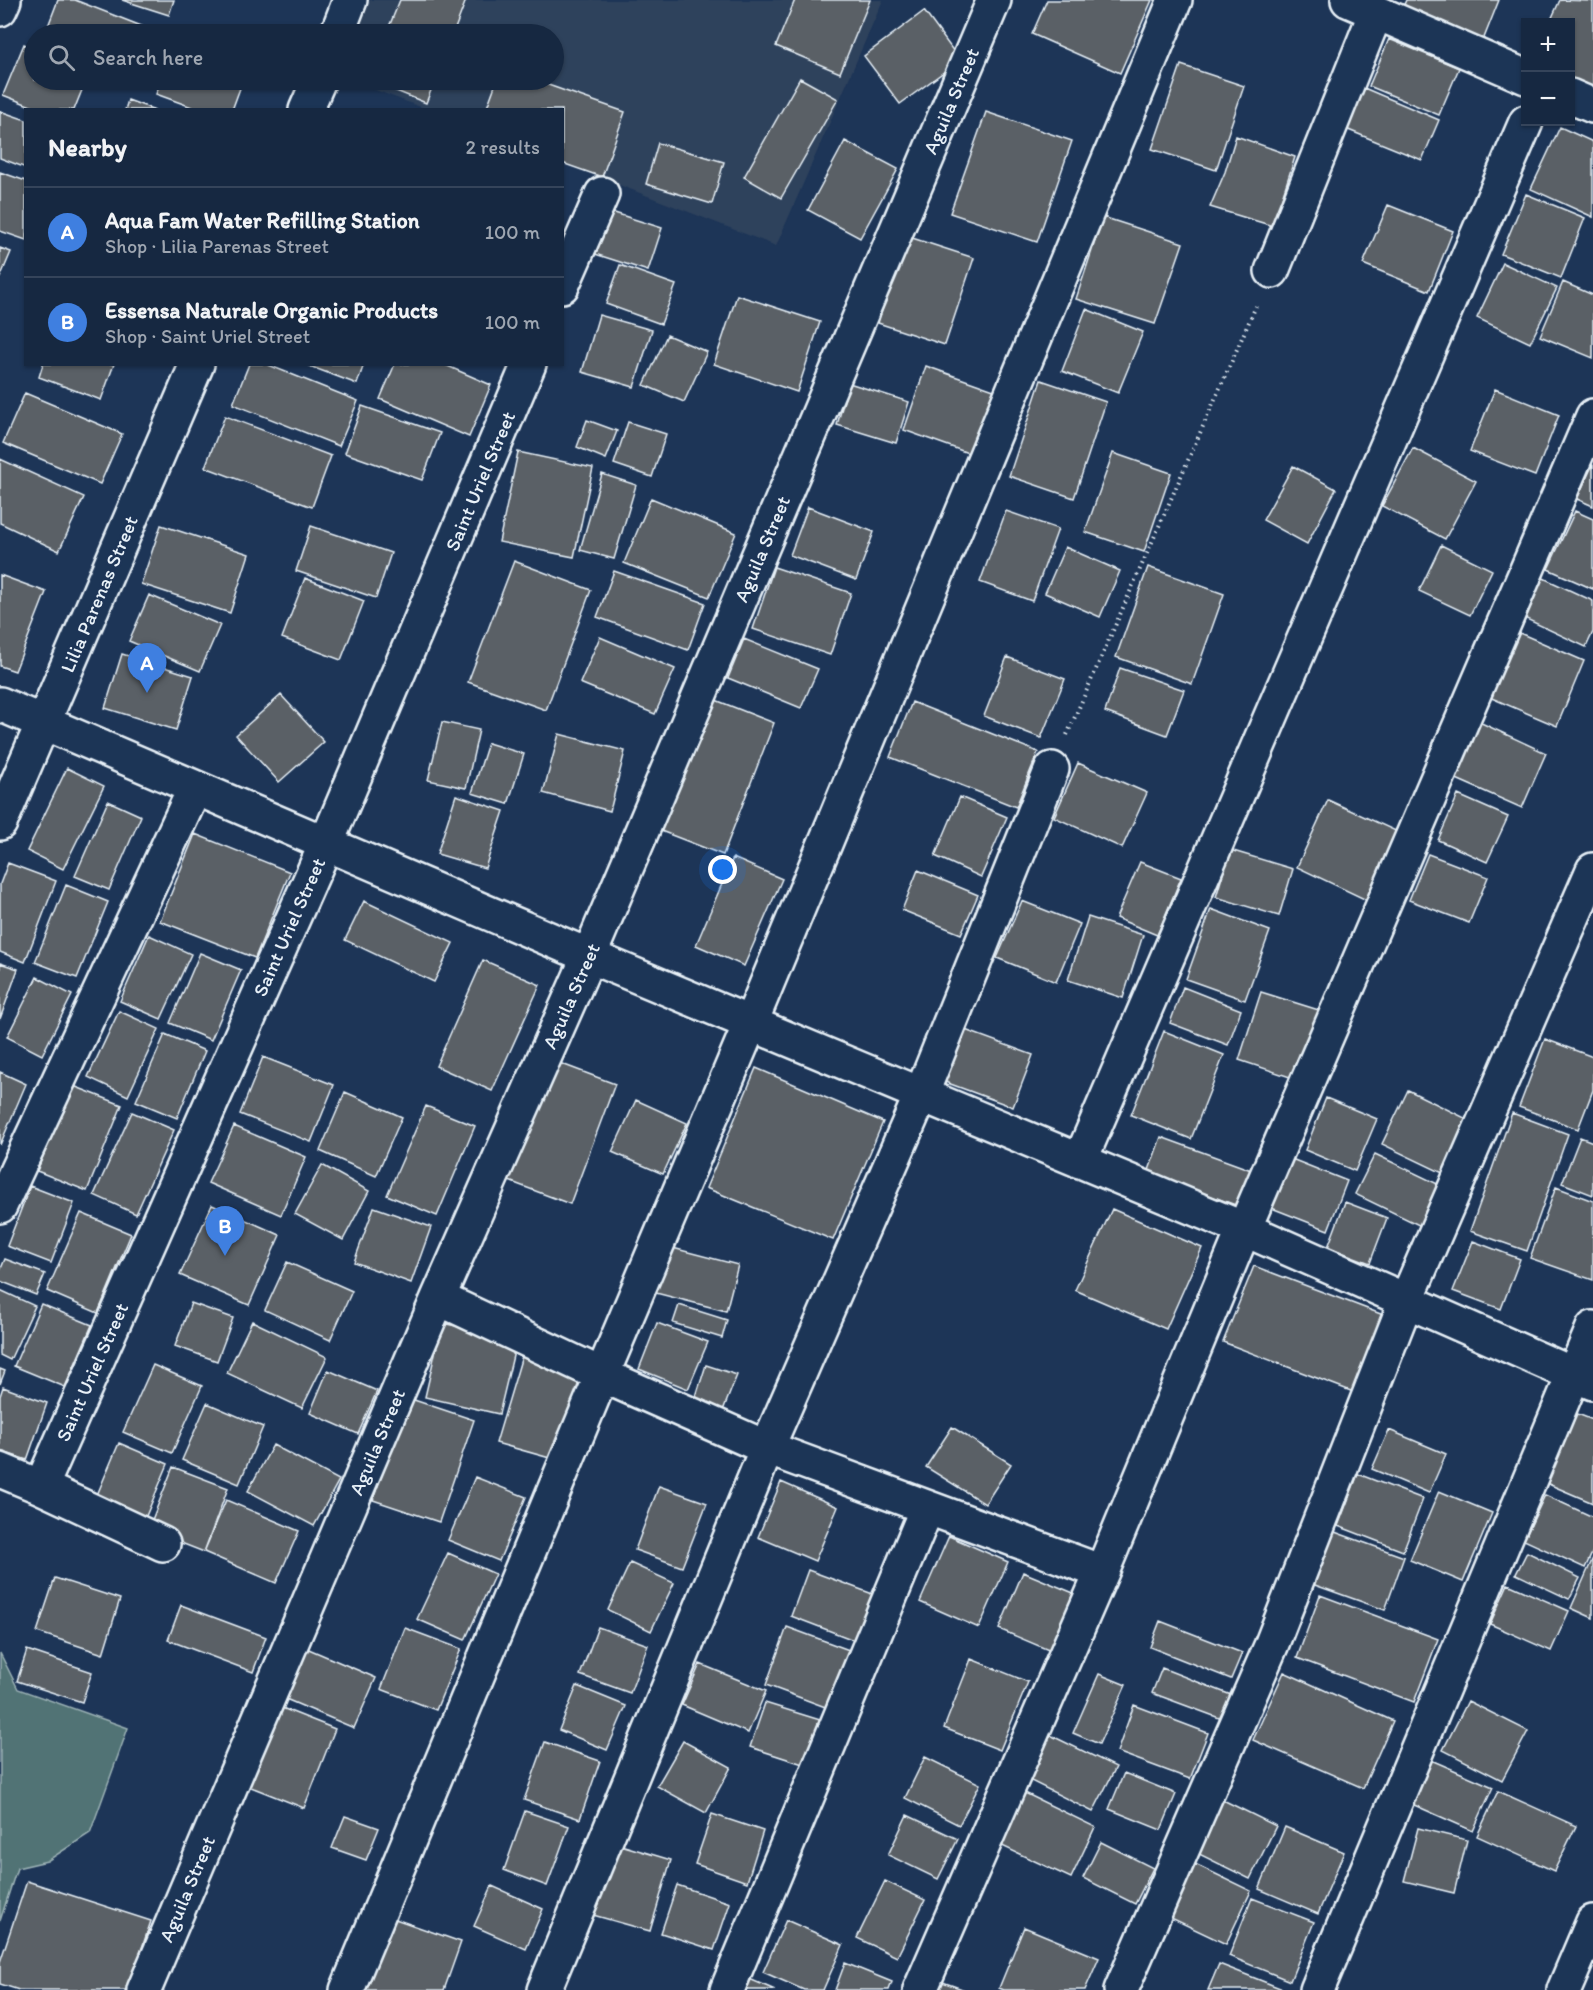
<!DOCTYPE html>
<html lang="en">
<head>
<meta charset="utf-8">
<style>
	:root { --surface:#162841; --page:#1f3048; --text:#f1f3f6; --muted:#9ea6b1; --line:#35445a; --accent:#8bbbb9 }
	body { margin:0; font-family:Itim,sans-serif; background:var(--page); color:var(--text) }
	.controls { position:absolute; right:18px; top:18px; display:grid; overflow:hidden; border-radius:0px; box-shadow:0 2px 4px #0004 }
	.controls button { width:54px; height:54px; display:grid; place-items:center; padding:0; border:0; border-bottom:2px solid var(--line); background:var(--surface); color:var(--text); font:30px sans-serif }
	.you { position:absolute; left:723px; top:870px; width:21px; height:21px; margin:-15px; border:4px solid #fff; border-radius:50%; background:#1a73e8; box-shadow:0 0 0 9px #1a73e833 }
	.badge { display:grid; place-items:center; width:39px; height:39px; border-radius:50%; background:var(--accent); color:#fff; font-size:20px; font-weight:700 }
	.pin { position:absolute; translate:-50% -50px; filter:drop-shadow(0 2px 3px #0008) }
	.pin::after { content:''; position:absolute; top:32px; width:21px; height:18px; background:inherit; clip-path:polygon(0 0,100% 0,50% 100%) }
	.list { margin:0; padding:0; list-style:none }
	h2 { display:flex; justify-content:space-between; align-items:center; height:78px; margin:0; padding:0 24px; font-size:26px }
	h2 small { font-size:20px; font-weight:400; color:var(--muted) }
	.list li { display:grid; grid-template-columns:39px 1fr auto; gap:18px; align-items:center; box-sizing:border-box; height:90px; padding:0 24px; border-top:2px solid var(--line) }
	.list b { display:block; font-size:22px; white-space:nowrap }
	.list p { margin:0; font-size:20px; white-space:nowrap; color:var(--muted) }
	.list em { font-size:20px; font-style:normal; color:var(--muted) }
	.icon { flex:none; width:33px; height:33px; fill:none; stroke:currentColor; stroke-width:2; stroke-linecap:round; stroke-linejoin:round }
	.map { position:relative; flex:none; width:1593px; height:1990px; overflow:hidden }
	.search { position:absolute; background:var(--surface); box-shadow:0 2px 4px #0004; left:24px; top:24px; width:540px; height:66px; display:flex; align-items:center; gap:15px; box-sizing:border-box; padding:0 21px; border-radius:33px; color:var(--muted); font-size:22px }
	.panel { position:absolute; background:var(--surface); box-shadow:0 2px 4px #0004; left:24px; top:108px; width:540px; height:258px; border-radius:0px }
	.map>svg:first-child { display:block }
</style>
</head>
<body>
<div class="map">
<svg width="1593" height="1990" viewBox="0 0 1593 1990">
	<rect width="100%" height="100%" fill="#1d3557"/>
	<filter id="ink" filterUnits="userSpaceOnUse"><feTurbulence type="fractalNoise" baseFrequency=".0167" numOctaves="2"/><feDisplacementMap in="SourceGraphic" scale="12" xChannelSelector="R" yChannelSelector="G"/><feConvolveMatrix kernelMatrix="1 2 1 2 8 2 1 2 1" color-interpolation-filters="sRGB"/></filter>
	<g filter="url(#ink)">
		<path fill="#2f425c" d="M 370,0 L 883,0 L 776,246 L 563,163 L 562,110 L 426,109 L 349,80 L 554,80 L 554,34 L 356,34 Z"/>
		<path fill="#517374" stroke="#9cb2b6" stroke-width="1.5" d="M 0,1653 L 18,1689 L 128,1728 L 90,1833 L 47,1861 L 17,1868 L 0,1921 Z"/>
		<path fill="#5a6066" stroke="#e8f1f8" stroke-width="1.5" d="M 58,0 L 75,0 L 149,29 L 147,34 L 45,34 Z
			M 122,0 L 174,0 L 169,15 Z
			M 400,0 L 466,0 L 453,34 L 386,34 Z
			M 795,0 L 870,0 L 840,73 L 776,46 Z
			M 1047,0 L 1152,0 L 1120,73 L 1032,34 Z
			M 1406,0 L 1499,0 L 1480,48 L 1399,16 Z
			M 1560,0 L 1593,1 L 1593,95 L 1570,85 L 1570,22 L 1550,22 Z
			M 924,11 L 960,60 L 900,104 L 864,56 Z
			M 1389,39 L 1459,68 L 1439,115 L 1369,86 Z
			M 24,44 L 34,49 L 34,80 L 86,80 L 74,110 L 41,110 L 3,95 Z
			M 1181,65 L 1244,86 L 1216,170 L 1152,149 Z
			M 800,78 L 838,99 L 781,198 L 744,177 Z
			M 161,80 L 243,80 L 232,110 L 200,110 L 156,94 Z
			M 369,80 L 435,80 L 426,103 Z
			M 497,80 L 534,80 L 625,112 L 602,177 L 562,163 L 562,110 L 486,110 Z
			M 1364,88 L 1439,120 L 1422,160 L 1346,129 Z
			M 128,100 L 155,110 L 125,110 Z
			M 0,111 L 26,120 L 26,168 L 0,158 Z
			M 986,112 L 1072,141 L 1037,242 L 950,213 Z
			M 1560,127 L 1593,142 L 1593,217 L 1531,189 Z
			M 1236,136 L 1295,157 L 1273,226 L 1210,207 L 1225,172 Z
			M 845,141 L 898,169 L 860,238 L 808,210 Z
			M 658,143 L 724,162 L 712,204 L 646,184 Z
			M 0,172 L 26,181 L 26,240 L 0,231 Z
			M 1526,194 L 1585,218 L 1561,278 L 1501,254 Z
			M 1388,205 L 1453,231 L 1429,291 L 1363,264 Z
			M 605,210 L 662,228 L 648,271 L 592,253 Z
			M 1103,217 L 1183,243 L 1155,324 L 1076,299 Z
			M 906,236 L 974,258 L 945,345 L 878,323 Z
			M 0,248 L 11,252 L 0,278 Z
			M 1503,263 L 1557,288 L 1530,343 L 1477,318 Z
			M 620,265 L 676,285 L 661,324 L 606,304 Z
			M 1563,282 L 1593,295 L 1593,358 L 1540,336 Z
			M 737,295 L 820,322 L 797,392 L 714,364 Z
			M 1086,309 L 1143,332 L 1118,393 L 1062,371 Z
			M 599,315 L 652,330 L 634,387 L 582,372 Z
			M 667,335 L 707,352 L 684,402 L 644,385 Z
			M 43,364 L 114,364 L 101,400 L 39,377 Z
			M 249,364 L 266,364 L 358,401 L 339,446 L 233,404 Z
			M 304,364 L 364,364 L 357,384 Z
			M 395,364 L 443,364 L 491,385 L 469,437 L 380,399 Z
			M 926,366 L 1005,394 L 982,458 L 904,430 Z
			M 1041,380 L 1106,402 L 1074,498 L 1009,476 Z
			M 849,383 L 909,402 L 896,443 L 837,425 Z
			M 1495,389 L 1559,415 L 1535,476 L 1470,451 Z
			M 25,393 L 122,434 L 100,484 L 3,443 Z
			M 362,406 L 440,433 L 422,480 L 345,453 Z
			M 225,416 L 331,456 L 312,507 L 205,467 Z
			M 587,420 L 617,431 L 606,459 L 577,447 Z
			M 628,422 L 666,434 L 652,477 L 614,464 Z
			M 1413,448 L 1476,481 L 1445,539 L 1382,506 Z
			M 518,452 L 593,468 L 574,557 L 499,542 Z
			M 1113,453 L 1171,473 L 1144,552 L 1085,532 Z
			M 0,459 L 84,497 L 59,551 L 0,523 Z
			M 1593,464 L 1593,506 L 1577,499 Z
			M 1293,466 L 1336,489 L 1307,544 L 1263,520 Z
			M 602,474 L 636,485 L 614,559 L 580,550 Z
			M 651,498 L 736,533 L 709,597 L 624,563 Z
			M 808,507 L 874,532 L 856,580 L 790,555 Z
			M 1006,511 L 1058,529 L 1032,601 L 980,582 Z
			M 1575,511 L 1593,519 L 1593,589 L 1548,569 Z
			M 161,525 L 249,554 L 230,613 L 141,584 Z
			M 311,526 L 391,553 L 376,598 L 296,571 Z
			M 1441,545 L 1492,570 L 1470,615 L 1419,591 Z
			M 1065,547 L 1120,571 L 1100,617 L 1045,593 Z
			M 514,561 L 591,590 L 546,710 L 468,682 Z
			M 774,567 L 851,593 L 830,655 L 753,629 Z
			M 1148,567 L 1224,594 L 1192,684 L 1116,657 Z
			M 614,571 L 705,603 L 688,650 L 597,617 Z
			M 0,575 L 46,592 L 15,671 L 0,666 Z
			M 1539,576 L 1593,601 L 1593,632 L 1586,647 L 1520,616 Z
			M 305,578 L 364,601 L 341,660 L 282,638 Z
			M 149,595 L 220,625 L 200,671 L 129,641 Z
			M 1515,631 L 1584,661 L 1557,726 L 1487,696 Z
			M 600,637 L 675,669 L 655,714 L 580,683 Z
			M 744,639 L 818,669 L 801,708 L 728,678 Z
			M 122,654 L 193,676 L 176,730 L 105,708 Z
			M 1007,657 L 1065,679 L 1041,738 L 984,716 Z
			M 1120,668 L 1184,690 L 1167,735 L 1105,712 Z
			M 281,695 L 324,742 L 279,782 L 236,735 Z
			M 713,699 L 774,723 L 723,855 L 661,831 Z
			M 912,702 L 1038,752 L 1016,807 L 890,757 Z
			M 1477,721 L 1546,753 L 1522,808 L 1452,777 Z
			M 442,722 L 479,730 L 466,788 L 428,780 Z
			M 559,734 L 625,751 L 610,811 L 543,793 Z
			M 488,743 L 524,754 L 508,804 L 472,793 Z
			M 1078,763 L 1147,793 L 1122,848 L 1054,817 Z
			M 67,768 L 104,786 L 63,869 L 27,851 Z
			M 456,795 L 504,811 L 485,868 L 437,854 Z
			M 1458,795 L 1508,817 L 1487,862 L 1438,840 Z
			M 960,797 L 1007,817 L 981,877 L 935,856 Z
			M 1328,800 L 1409,837 L 1377,905 L 1297,867 Z
			M 108,801 L 141,816 L 109,890 L 75,876 Z
			M 195,834 L 290,872 L 255,958 L 160,921 Z
			M 1230,850 L 1293,869 L 1279,916 L 1216,897 Z
			M 1428,854 L 1488,877 L 1469,923 L 1409,900 Z
			M 733,858 L 782,879 L 744,966 L 696,945 Z
			M 1140,862 L 1181,878 L 1157,935 L 1116,918 Z
			M 8,863 L 56,881 L 25,962 L 0,952 L 0,884 Z
			M 918,870 L 978,895 L 961,934 L 902,910 Z
			M 66,885 L 108,902 L 77,978 L 35,962 Z
			M 364,901 L 453,943 L 434,982 L 345,940 Z
			M 1022,901 L 1080,924 L 1056,982 L 997,958 Z
			M 1211,909 L 1270,931 L 1245,1000 L 1186,979 Z
			M 1088,917 L 1143,935 L 1123,998 L 1068,980 Z
			M 149,935 L 191,954 L 161,1019 L 120,1001 Z
			M 200,953 L 241,970 L 211,1040 L 170,1023 Z
			M 483,960 L 540,985 L 492,1091 L 436,1066 Z
			M 0,963 L 18,969 L 0,1019 Z
			M 37,977 L 72,995 L 42,1055 L 7,1037 Z
			M 1183,987 L 1241,1010 L 1228,1045 L 1170,1023 Z
			M 1261,992 L 1325,1012 L 1302,1081 L 1239,1060 Z
			M 119,1011 L 159,1029 L 128,1096 L 88,1077 Z
			M 965,1030 L 1033,1055 L 1013,1107 L 945,1082 Z
			M 1164,1031 L 1224,1055 L 1191,1139 L 1131,1115 Z
			M 165,1034 L 205,1051 L 177,1118 L 136,1101 Z
			M 1545,1039 L 1593,1057 L 1593,1090 L 1578,1129 L 1519,1107 Z
			M 263,1057 L 334,1085 L 311,1142 L 240,1114 Z
			M 554,1061 L 615,1084 L 570,1204 L 509,1181 Z
			M 756,1068 L 883,1122 L 833,1240 L 706,1188 Z
			M 0,1072 L 26,1084 L 0,1145 Z
			M 71,1085 L 122,1105 L 87,1191 L 37,1171 Z
			M 1408,1090 L 1477,1124 L 1451,1177 L 1382,1144 Z
			M 345,1092 L 402,1117 L 376,1176 L 320,1151 Z
			M 1326,1098 L 1377,1119 L 1355,1171 L 1305,1150 Z
			M 636,1100 L 687,1123 L 663,1174 L 612,1152 Z
			M 426,1106 L 475,1126 L 437,1216 L 387,1195 Z
			M 132,1112 L 174,1130 L 136,1214 L 94,1195 Z
			M 1512,1113 L 1568,1134 L 1527,1251 L 1470,1231 Z
			M 234,1126 L 306,1157 L 281,1215 L 208,1183 Z
			M 1161,1137 L 1254,1171 L 1241,1207 L 1148,1173 Z
			M 1580,1137 L 1593,1142 L 1593,1195 L 1562,1183 Z
			M 1375,1154 L 1446,1188 L 1425,1228 L 1355,1194 Z
			M 1284,1156 L 1347,1181 L 1328,1230 L 1264,1205 Z
			M 322,1165 L 369,1191 L 343,1240 L 295,1214 Z
			M 30,1186 L 74,1203 L 51,1263 L 7,1246 Z
			M 1556,1187 L 1593,1201 L 1593,1280 L 1530,1258 Z
			M 1345,1202 L 1387,1218 L 1370,1263 L 1328,1247 Z
			M 212,1205 L 280,1235 L 249,1305 L 180,1275 Z
			M 374,1207 L 431,1227 L 411,1283 L 354,1262 Z
			M 1112,1209 L 1202,1248 L 1166,1329 L 1075,1290 Z
			M 81,1213 L 131,1234 L 98,1313 L 47,1291 Z
			M 1473,1241 L 1520,1259 L 1501,1309 L 1453,1291 Z
			M 665,1246 L 738,1265 L 726,1311 L 652,1292 Z
			M 5,1259 L 45,1274 L 36,1295 L 0,1281 L 0,1271 Z
			M 287,1262 L 352,1291 L 330,1340 L 265,1310 Z
			M 1254,1266 L 1386,1316 L 1356,1393 L 1223,1342 Z
			M 0,1290 L 35,1306 L 10,1360 L 0,1355 Z
			M 191,1303 L 233,1318 L 217,1361 L 175,1346 Z
			M 41,1304 L 92,1325 L 65,1387 L 14,1366 Z
			M 679,1305 L 727,1320 L 722,1338 L 673,1323 Z
			M 252,1321 L 327,1357 L 302,1408 L 227,1373 Z
			M 442,1323 L 517,1339 L 499,1414 L 425,1397 Z
			M 657,1323 L 708,1342 L 688,1389 L 639,1369 Z
			M 522,1356 L 583,1374 L 557,1460 L 496,1443 Z
			M 153,1365 L 202,1386 L 172,1453 L 123,1432 Z
			M 706,1365 L 737,1375 L 720,1418 L 692,1409 Z
			M 0,1369 L 5,1371 L 0,1384 Z
			M 328,1370 L 377,1391 L 358,1434 L 310,1413 Z
			M 3,1387 L 47,1403 L 27,1460 L 0,1451 L 0,1396 Z
			M 408,1398 L 474,1420 L 439,1522 L 373,1500 Z
			M 207,1403 L 263,1427 L 239,1484 L 182,1460 Z
			M 1575,1413 L 1593,1420 L 1593,1503 L 1546,1483 Z
			M 952,1427 L 1011,1464 L 985,1504 L 926,1467 Z
			M 1389,1430 L 1446,1454 L 1429,1493 L 1372,1469 Z
			M 119,1443 L 168,1464 L 143,1523 L 94,1502 Z
			M 273,1445 L 339,1480 L 314,1526 L 248,1491 Z
			M 173,1467 L 228,1488 L 204,1552 L 148,1530 Z
			M 1358,1474 L 1423,1499 L 1403,1551 L 1338,1526 Z
			M 475,1477 L 526,1497 L 499,1561 L 448,1540 Z
			M 781,1482 L 838,1507 L 815,1561 L 758,1537 Z
			M 659,1486 L 707,1503 L 682,1567 L 635,1550 Z
			M 1439,1491 L 1492,1513 L 1463,1582 L 1410,1560 Z
			M 1545,1495 L 1593,1517 L 1593,1551 L 1585,1568 L 1524,1540 Z
			M 226,1500 L 299,1531 L 276,1583 L 204,1552 Z
			M 1332,1531 L 1404,1557 L 1385,1610 L 1312,1584 Z
			M 949,1536 L 1008,1562 L 979,1628 L 920,1602 Z
			M 1527,1552 L 1580,1578 L 1569,1599 L 1516,1574 Z
			M 448,1553 L 495,1574 L 465,1640 L 417,1619 Z
			M 1593,1558 L 1593,1618 L 1571,1608 Z
			M 630,1563 L 674,1583 L 651,1631 L 608,1610 Z
			M 808,1570 L 878,1596 L 859,1642 L 791,1616 Z
			M 1023,1572 L 1083,1597 L 1058,1654 L 999,1629 Z
			M 55,1578 L 120,1599 L 103,1654 L 37,1632 Z
			M 1508,1584 L 1569,1611 L 1551,1651 L 1490,1624 Z
			M 1320,1595 L 1438,1639 L 1414,1702 L 1297,1658 Z
			M 181,1605 L 266,1637 L 253,1672 L 168,1640 Z
			M 1160,1621 L 1242,1653 L 1231,1679 L 1150,1647 Z
			M 598,1627 L 648,1645 L 630,1693 L 580,1675 Z
			M 787,1627 L 849,1650 L 828,1708 L 766,1685 Z
			M 405,1628 L 461,1649 L 436,1710 L 381,1689 Z
			M 304,1647 L 376,1678 L 354,1728 L 281,1697 Z
			M 27,1650 L 92,1672 L 82,1702 L 17,1681 Z
			M 971,1659 L 1028,1682 L 1000,1750 L 944,1728 Z
			M 700,1664 L 766,1691 L 748,1733 L 682,1705 Z
			M 1162,1668 L 1231,1695 L 1222,1719 L 1152,1693 Z
			M 1284,1672 L 1393,1721 L 1363,1788 L 1253,1740 Z
			M 1099,1674 L 1126,1685 L 1099,1744 L 1073,1733 Z
			M 577,1686 L 626,1706 L 607,1750 L 559,1730 Z
			M 1468,1701 L 1528,1731 L 1502,1780 L 1443,1750 Z
			M 765,1703 L 820,1720 L 806,1765 L 750,1747 Z
			M 1134,1705 L 1208,1733 L 1190,1779 L 1117,1752 Z
			M 277,1706 L 335,1729 L 304,1808 L 246,1785 Z
			M 1044,1732 L 1116,1767 L 1093,1812 L 1021,1776 Z
			M 683,1741 L 731,1767 L 706,1813 L 657,1786 Z
			M 545,1742 L 600,1761 L 580,1819 L 524,1800 Z
			M 925,1757 L 980,1784 L 959,1825 L 905,1798 Z
			M 1431,1760 L 1493,1787 L 1473,1831 L 1412,1804 Z
			M 1124,1773 L 1176,1794 L 1161,1830 L 1109,1809 Z
			M 1498,1791 L 1576,1826 L 1554,1871 L 1477,1836 Z
			M 1025,1793 L 1095,1827 L 1071,1878 L 1000,1845 Z
			M 1221,1799 L 1276,1826 L 1250,1879 L 1195,1852 Z
			M 525,1811 L 569,1826 L 547,1886 L 504,1870 Z
			M 712,1814 L 763,1831 L 747,1882 L 695,1864 Z
			M 907,1815 L 958,1839 L 938,1879 L 888,1855 Z
			M 345,1816 L 379,1828 L 366,1860 L 332,1848 Z
			M 1285,1827 L 1344,1852 L 1318,1914 L 1259,1889 Z
			M 1418,1828 L 1467,1840 L 1454,1893 L 1404,1881 Z
			M 1101,1842 L 1153,1868 L 1135,1904 L 1083,1878 Z
			M 614,1843 L 671,1860 L 650,1931 L 593,1915 Z
			M 1195,1864 L 1251,1891 L 1226,1944 L 1169,1917 Z
			M 27,1881 L 151,1921 L 128,1990 L 19,1990 L 0,1984 L 0,1962 Z
			M 885,1881 L 925,1900 L 897,1957 L 857,1938 Z
			M 677,1885 L 730,1903 L 714,1950 L 661,1933 Z
			M 492,1886 L 543,1909 L 526,1949 L 474,1926 Z
			M 1252,1898 L 1314,1922 L 1290,1981 L 1229,1956 Z
			M 381,1914 L 461,1942 L 444,1990 L 360,1990 Z
			M 786,1920 L 843,1945 L 823,1990 L 804,1990 L 763,1972 Z
			M 1024,1927 L 1099,1958 L 1085,1990 L 1004,1990 L 999,1988 Z
			M 845,1963 L 892,1982 L 889,1990 L 835,1990 Z
			M 1219,1964 L 1285,1990 L 1208,1990 Z
			M 747,1978 L 775,1990 L 742,1990 Z
			M 937,1980 L 965,1990 L 933,1990 Z"/>
		<g fill="none" stroke-linecap="round" stroke-linejoin="round">
			<defs>
				<path id="minor" d="M 1348,0 L 1526,77
					M 0,9 L 4,0
					M 337,34 L 350,0
					M 1570,96 L 1593,106
					M 306,110 L 319,80
					M 1272,271 L 1376,12
					M 562,286 L 602,194
					M 0,704 L 589,956 L 1244,1229 L 1593,1383
					M 0,823 L 197,364
					M 1080,1161 L 1526,122
					M 0,1206 L 195,788
					M 438,1298 L 602,1375 L 767,1448 L 1102,1572
					M 0,1470 L 41,1487 L 163,1544
					M 41,1487 L 326,844 L 529,364
					M 144,1990 L 438,1298 L 589,956 L 994,0
					M 347,1990 L 602,1375 L 751,1022 L 1175,0
					M 544,1990 L 767,1448 L 921,1095 L 1052,769
					M 727,1990 L 927,1508
					M 920,1990 L 1102,1572 L 1244,1229 L 1593,416
					M 1121,1990 L 1271,1646 L 1406,1301 L 1593,870
					M 1317,1990 L 1593,1328
					M 1564,1990 L 1593,1922"/>
			</defs>
			<use href="#minor" stroke="#e8f1f8" stroke-width="38"/>
			<path stroke="#e8f1f8" stroke-width="4" stroke-dasharray="1.5 4.5" stroke-linecap="butt" d="M 1067,735 L 1256,306"/>
			<use href="#minor" stroke="#1d3557" stroke-width="33"/>
		</g>
	</g>
	<g text-anchor="middle" dominant-baseline="central" stroke-width="4.5" stroke-linejoin="round" paint-order="stroke">
		<g font-size="20" fill="#e8f1f8" stroke="#1d3557">
			<text transform="translate(951 101) rotate(-67)">Aguila Street</text>
			<text transform="translate(480 481) rotate(-67)">Saint Uriel Street</text>
			<text transform="translate(762 549) rotate(-67)">Aguila Street</text>
			<text transform="translate(99 594) rotate(-67)">Lilia Parenas Street</text>
			<text transform="translate(289 927) rotate(-66)">Saint Uriel Street</text>
			<text transform="translate(571 996) rotate(-66)">Aguila Street</text>
			<text transform="translate(92 1372) rotate(-66)">Saint Uriel Street</text>
			<text transform="translate(377 1442) rotate(-67)">Aguila Street</text>
			<text transform="translate(187 1889) rotate(-67)">Aguila Street</text>
		</g>
	</g>
</svg>
<div class="controls">
<button>+</button>
<button>−</button>
</div>
<div class="you"></div>
<div class="pin badge" style="left:147px;top:693px;background:#3f7fe0">A</div>
<div class="pin badge" style="left:225px;top:1256px;background:#3f7fe0">B</div>
<div class="search"><svg class="icon" aria-label="search" viewBox="0 0 24 24"><circle cx="10" cy="10" r="6"/><path d="M15 15l6 6"/></svg>Search here</div>
<section class="panel">
<h2>Nearby<small>2 results</small></h2>
<ul class="list">
<li><span class="badge" style="background:#3f7fe0">A</span><div><b>Aqua Fam Water Refilling Station</b><p>Shop · Lilia Parenas Street</p></div><em>100 m</em></li>
<li><span class="badge" style="background:#3f7fe0">B</span><div><b>Essensa Naturale Organic Products</b><p>Shop · Saint Uriel Street</p></div><em>100 m</em></li>
</ul>
</section>
</div>
</body>
</html>
